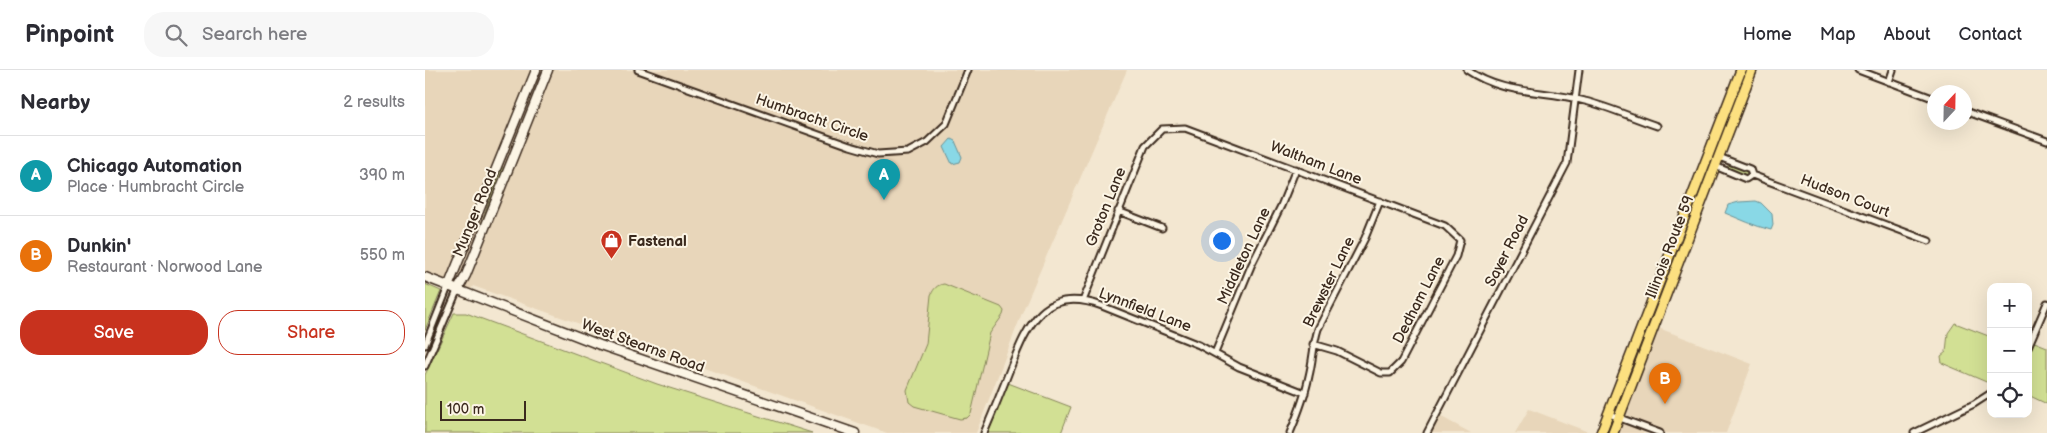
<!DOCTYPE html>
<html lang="en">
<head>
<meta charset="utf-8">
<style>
	:root { --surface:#fff; --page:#f7f7f7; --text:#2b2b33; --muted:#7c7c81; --line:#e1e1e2; --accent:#c8321e }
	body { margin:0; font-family:"Balsamiq Sans",sans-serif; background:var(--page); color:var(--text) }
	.controls { position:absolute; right:15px; bottom:15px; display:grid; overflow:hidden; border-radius:10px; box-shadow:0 5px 20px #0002 }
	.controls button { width:45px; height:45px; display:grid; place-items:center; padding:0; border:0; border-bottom:1px solid var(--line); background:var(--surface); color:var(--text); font:25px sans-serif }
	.compass { position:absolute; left:1502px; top:15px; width:45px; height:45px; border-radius:50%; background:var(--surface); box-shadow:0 5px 20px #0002; rotate:22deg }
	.scale { position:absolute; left:15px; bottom:12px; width:86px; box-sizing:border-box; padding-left:5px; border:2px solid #3b2a1e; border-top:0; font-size:14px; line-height:18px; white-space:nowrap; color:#3b2a1e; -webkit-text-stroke:4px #fcf5e5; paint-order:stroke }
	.you { position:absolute; left:796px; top:170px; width:18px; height:18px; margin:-12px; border:4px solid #fff; border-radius:50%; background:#1a73e8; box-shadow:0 0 0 8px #1a73e833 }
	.badge { display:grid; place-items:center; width:32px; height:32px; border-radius:50%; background:var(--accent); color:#fff; font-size:16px; font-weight:700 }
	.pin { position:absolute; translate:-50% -41px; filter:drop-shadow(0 1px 2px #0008) }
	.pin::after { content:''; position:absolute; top:26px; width:18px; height:15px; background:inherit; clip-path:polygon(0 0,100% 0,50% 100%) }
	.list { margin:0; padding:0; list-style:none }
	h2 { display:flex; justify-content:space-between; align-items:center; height:65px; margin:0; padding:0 20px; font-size:21px }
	h2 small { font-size:16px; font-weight:400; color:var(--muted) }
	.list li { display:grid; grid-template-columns:32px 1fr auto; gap:15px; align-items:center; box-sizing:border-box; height:80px; padding:0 20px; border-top:1px solid var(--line) }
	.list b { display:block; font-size:19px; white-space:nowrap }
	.list p { margin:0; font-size:16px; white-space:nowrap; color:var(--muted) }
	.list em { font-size:16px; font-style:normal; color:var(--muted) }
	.actions { display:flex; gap:10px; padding:15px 20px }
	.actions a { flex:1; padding:11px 0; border:1px solid var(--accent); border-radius:20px; text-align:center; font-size:18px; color:var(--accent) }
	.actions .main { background:var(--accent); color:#fff }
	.icon { flex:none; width:28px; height:28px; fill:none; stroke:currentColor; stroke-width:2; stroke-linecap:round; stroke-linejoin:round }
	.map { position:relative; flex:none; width:1622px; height:363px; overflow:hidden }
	header { display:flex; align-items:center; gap:30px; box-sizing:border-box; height:70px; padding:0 25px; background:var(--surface); border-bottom:1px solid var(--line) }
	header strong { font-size:24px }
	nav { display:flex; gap:28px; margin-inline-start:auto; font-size:18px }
	.search { width:350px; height:45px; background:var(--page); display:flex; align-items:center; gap:12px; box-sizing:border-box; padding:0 18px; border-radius:20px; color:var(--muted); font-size:19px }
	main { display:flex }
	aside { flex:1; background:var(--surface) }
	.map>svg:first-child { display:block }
</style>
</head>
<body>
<header>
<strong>Pinpoint</strong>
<div class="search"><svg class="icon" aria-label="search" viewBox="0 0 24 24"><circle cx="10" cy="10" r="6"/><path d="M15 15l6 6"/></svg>Search here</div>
<nav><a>Home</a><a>Map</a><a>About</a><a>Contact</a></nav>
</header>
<main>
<aside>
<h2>Nearby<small>2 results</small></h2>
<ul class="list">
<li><span class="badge" style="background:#0f9aa8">A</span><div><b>Chicago Automation</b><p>Place · Humbracht Circle</p></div><em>390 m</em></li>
<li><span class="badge" style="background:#e8710a">B</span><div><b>Dunkin'</b><p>Restaurant · Norwood Lane</p></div><em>550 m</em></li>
</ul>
<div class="actions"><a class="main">Save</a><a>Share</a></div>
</aside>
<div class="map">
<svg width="1622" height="363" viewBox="0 0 1622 363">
	<rect width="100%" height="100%" fill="#f3e7d1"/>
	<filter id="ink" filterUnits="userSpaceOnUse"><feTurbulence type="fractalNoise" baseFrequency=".02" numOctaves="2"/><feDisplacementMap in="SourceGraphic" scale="10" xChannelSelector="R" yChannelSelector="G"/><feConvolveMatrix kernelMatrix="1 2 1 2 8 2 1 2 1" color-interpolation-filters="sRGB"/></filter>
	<g filter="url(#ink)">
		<path fill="#e8d6ba" d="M 0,0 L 702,0 L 599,238 L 551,363 L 462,363 L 48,216 L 44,224 L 0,205 Z
			M 1231,257 L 1327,294 L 1301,363 L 1240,363 L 1197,347 Z
			M 1104,339 L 1166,363 L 1090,363 Z
			M 1013,345 L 1046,363 L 1004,363 Z
			M 1196,351 L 1229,363 L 1191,363 Z"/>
		<path fill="#d2e094" stroke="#868559" d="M 1303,95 L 1322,101 L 1323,104 L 1320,105 L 1303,99 Z
			M 76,97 L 79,99 L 57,157 L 55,157 Z
			M 0,214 L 16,221 L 0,260 Z
			M 519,214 L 576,237 L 579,241 L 578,245 L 565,263 L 546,344 L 542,348 L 535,349 L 489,336 L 484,332 L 482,320 L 501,274 L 506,225 C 509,218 512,215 519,214 Z
			M 29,243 L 41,243 L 232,314 L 387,363 L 0,363 L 0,305 Z
			M 1530,253 L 1566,267 L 1566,314 L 1517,293 L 1516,286 L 1521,282 L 1523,263 Z
			M 1607,271 L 1622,277 L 1622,334 L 1603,325 L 1603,276 Z
			M 583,313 L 646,337 L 636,363 L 563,363 Z"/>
		<path fill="#89d8e6" stroke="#6a9296" d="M 526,69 L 530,71 L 537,87 L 535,92 L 527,94 L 519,77 Z
			M 1331,131 L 1336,133 L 1347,144 L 1348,155 L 1346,160 C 1329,156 1315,149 1300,143 L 1303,135 L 1314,132 Z"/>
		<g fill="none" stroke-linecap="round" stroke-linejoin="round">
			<defs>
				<path id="street" d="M 213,0 L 425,76 L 453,84 L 483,82 L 502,72 L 521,54 L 543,0
					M 1042,0 C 1080,26 1118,19 1160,31 C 1184,37 1208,48 1232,56
					M 1433,0 L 1510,29
					M 1464,12 L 1468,0
					M 1540,41 L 1622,71
					M 1294,87 L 1325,99 L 1327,105 L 1504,171
					M 1290,96 L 1321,109 L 1327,105
					M 693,141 L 737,158
					M 658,231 L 720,76 L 737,59 L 760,58 L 1020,156 L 1035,170 L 1031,186 L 976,292 L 965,303 L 956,303 L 912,281 L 888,274
					M 0,275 L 23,217
					M 1603,277 L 1622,233
					M 790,283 L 826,196 L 856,136 L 871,99
					M 0,296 L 32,221
					M 1184,344 L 1235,363
					M 559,363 C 568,342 577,320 585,299 C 603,254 619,215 677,236 L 774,275 L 814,297 L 880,323
					M 865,363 C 873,344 880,326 884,306 C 888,290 888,275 893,259 L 940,168 L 955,131
					M 1002,363 L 1142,93 L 1154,0
					M 1489,363 L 1549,334 L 1566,323"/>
				<path id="secondary" d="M 0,207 L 175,275 L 430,363
					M 23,217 L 111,0
					M 32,221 L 41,205 L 123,0"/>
				<path id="primary" d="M 1176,363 L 1316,0
					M 1188,363 L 1327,0"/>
			</defs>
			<use href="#street" stroke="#3b2a1e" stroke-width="9"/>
			<use href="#secondary" stroke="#3b2a1e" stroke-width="11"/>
			<use href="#primary" stroke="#3b2a1e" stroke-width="12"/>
			<use href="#street" stroke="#fcf5e5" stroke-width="5"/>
			<use href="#secondary" stroke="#fcf5e5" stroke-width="8"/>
			<use href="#primary" stroke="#fce080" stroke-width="9"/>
		</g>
	</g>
	<defs>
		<symbol id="shop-pin" viewBox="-11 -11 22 30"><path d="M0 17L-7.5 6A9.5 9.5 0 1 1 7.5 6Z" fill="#c8321e" stroke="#fcf5e5"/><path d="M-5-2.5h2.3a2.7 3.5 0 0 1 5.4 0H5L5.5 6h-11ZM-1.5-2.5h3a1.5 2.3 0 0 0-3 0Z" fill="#fff"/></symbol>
	</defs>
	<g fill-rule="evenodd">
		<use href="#shop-pin" x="174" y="158" width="25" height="34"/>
	</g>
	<g text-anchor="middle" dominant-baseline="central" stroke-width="4" stroke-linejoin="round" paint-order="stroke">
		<g font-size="15" fill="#3b2a1e" stroke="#fcf5e5">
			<text transform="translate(387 48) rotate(19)">Humbracht Circle</text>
			<text transform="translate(891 93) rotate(21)">Waltham Lane</text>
			<text transform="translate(1420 126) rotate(21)">Hudson Court</text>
			<text transform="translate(681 137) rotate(-68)">Groton Lane</text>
			<text transform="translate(50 143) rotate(-68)">Munger Road</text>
			<text transform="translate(1245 177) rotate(-69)">Illinois Route 59</text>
			<text transform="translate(1082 181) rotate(-63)">Sayer Road</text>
			<text transform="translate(819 186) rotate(-65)">Middleton Lane</text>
			<text transform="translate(904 212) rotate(-64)">Brewster Lane</text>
			<text transform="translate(994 230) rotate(-63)">Dedham Lane</text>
			<text transform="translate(720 240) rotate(21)">Lynnfield Lane</text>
			<text transform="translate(218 276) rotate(20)">West Stearns Road</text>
		</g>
		<g font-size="15" font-weight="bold" fill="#3b2a1e" stroke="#fcf5e5" text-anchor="start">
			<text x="203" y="171">Fastenal</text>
		</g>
	</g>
</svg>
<div class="controls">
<button>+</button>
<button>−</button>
<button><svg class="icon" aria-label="locate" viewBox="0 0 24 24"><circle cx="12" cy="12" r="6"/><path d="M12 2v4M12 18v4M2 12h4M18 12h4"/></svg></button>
</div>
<svg class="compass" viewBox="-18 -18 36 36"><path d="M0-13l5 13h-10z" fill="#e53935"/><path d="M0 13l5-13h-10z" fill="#7c7c81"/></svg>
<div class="scale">100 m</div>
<div class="you"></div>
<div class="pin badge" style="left:459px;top:130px;background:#0f9aa8">A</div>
<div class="pin badge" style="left:1240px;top:334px;background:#e8710a">B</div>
</div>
</main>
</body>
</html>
